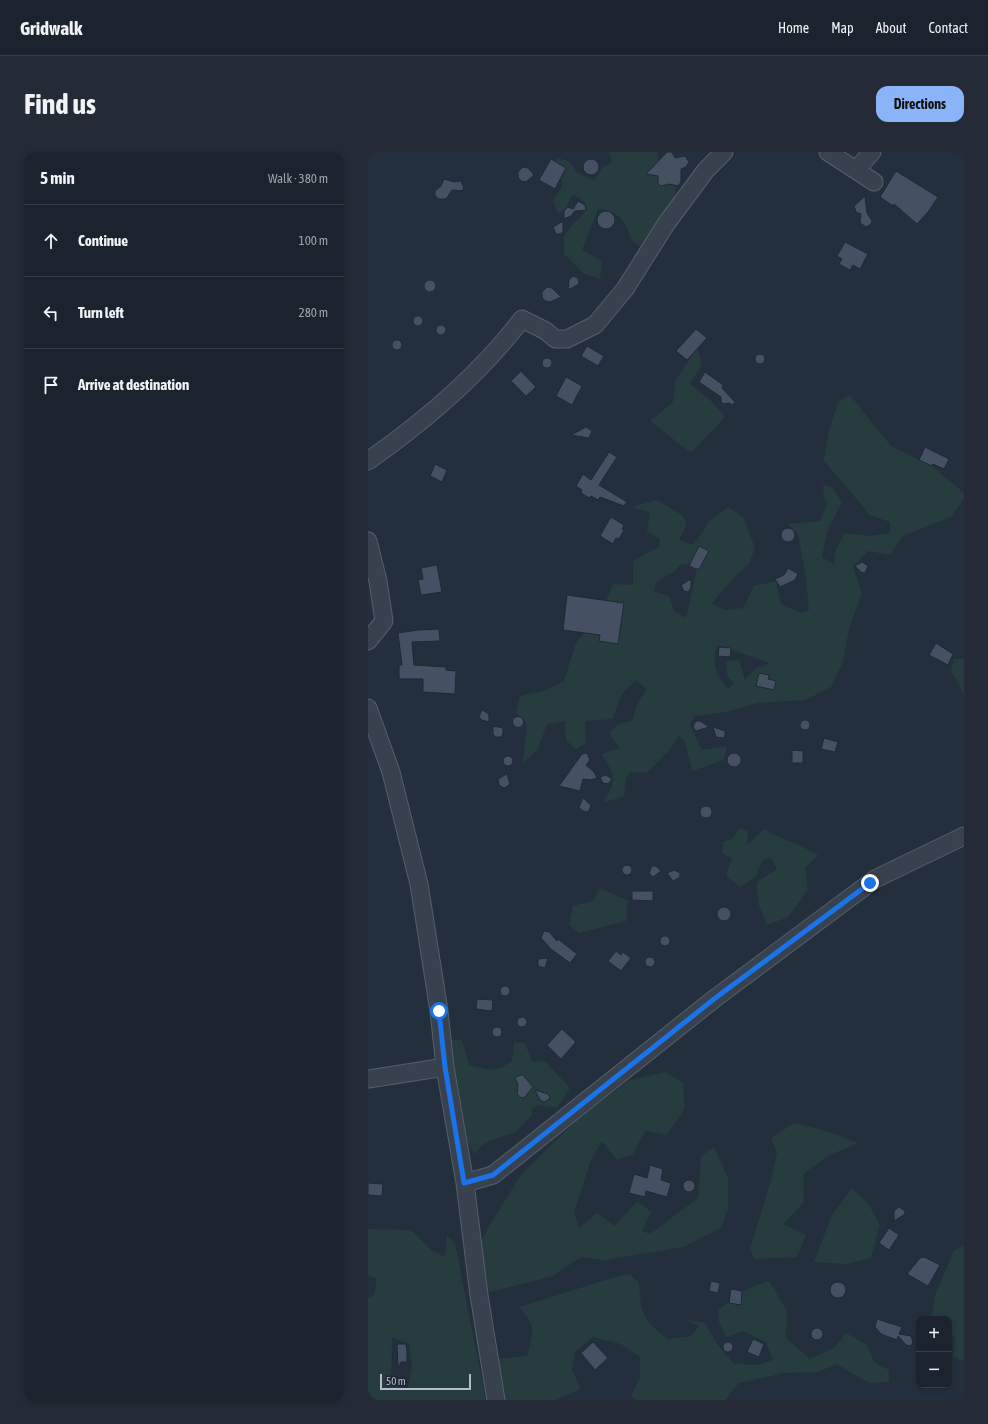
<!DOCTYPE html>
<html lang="en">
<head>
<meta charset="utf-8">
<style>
	:root { --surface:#1b232e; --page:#242b36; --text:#f1f3f6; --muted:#a0a4aa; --line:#39404a; --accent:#8ab4f8 }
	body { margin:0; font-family:"Asap Condensed",sans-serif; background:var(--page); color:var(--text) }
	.controls { position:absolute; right:12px; bottom:12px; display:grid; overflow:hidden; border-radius:8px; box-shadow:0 2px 6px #0003 }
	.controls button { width:36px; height:36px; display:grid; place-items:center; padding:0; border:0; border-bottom:1px solid var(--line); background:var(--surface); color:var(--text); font:20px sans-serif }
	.scale { position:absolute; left:12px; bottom:10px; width:91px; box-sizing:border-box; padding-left:4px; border:2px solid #b4bcc9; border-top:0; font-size:11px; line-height:14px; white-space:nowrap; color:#b4bcc9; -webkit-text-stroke:3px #1d2633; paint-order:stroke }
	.stop { position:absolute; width:12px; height:12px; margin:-9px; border:3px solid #1a73e8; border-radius:50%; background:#fff }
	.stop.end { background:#1a73e8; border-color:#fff; box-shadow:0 1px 4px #0008 }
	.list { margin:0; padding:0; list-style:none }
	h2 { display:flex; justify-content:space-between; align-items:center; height:52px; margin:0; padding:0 16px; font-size:17px }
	h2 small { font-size:13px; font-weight:400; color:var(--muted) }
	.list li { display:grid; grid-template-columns:26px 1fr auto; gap:12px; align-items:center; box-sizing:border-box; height:72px; padding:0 16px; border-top:1px solid var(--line) }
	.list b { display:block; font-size:15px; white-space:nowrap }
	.list em { font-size:13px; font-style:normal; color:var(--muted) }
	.icon { flex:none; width:22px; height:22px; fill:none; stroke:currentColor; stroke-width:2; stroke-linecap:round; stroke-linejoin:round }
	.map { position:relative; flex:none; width:596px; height:1248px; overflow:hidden; border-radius:12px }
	header { display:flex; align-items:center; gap:24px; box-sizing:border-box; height:56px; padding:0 20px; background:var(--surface); border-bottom:1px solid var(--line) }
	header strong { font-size:19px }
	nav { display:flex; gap:22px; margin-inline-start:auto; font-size:14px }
	.intro { display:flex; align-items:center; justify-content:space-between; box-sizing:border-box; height:96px; padding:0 24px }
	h1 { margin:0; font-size:28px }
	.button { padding:10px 18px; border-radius:12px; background:var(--accent); color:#111; font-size:14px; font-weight:700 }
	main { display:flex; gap:24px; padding:0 24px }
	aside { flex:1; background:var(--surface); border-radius:12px; box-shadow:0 2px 6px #0003 }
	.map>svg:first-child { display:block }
</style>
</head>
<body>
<header>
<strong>Gridwalk</strong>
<nav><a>Home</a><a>Map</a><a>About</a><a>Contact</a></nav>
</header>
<div class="intro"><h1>Find us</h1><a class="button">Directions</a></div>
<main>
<aside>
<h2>5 min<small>Walk · 380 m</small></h2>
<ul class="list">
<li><svg class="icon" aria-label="ahead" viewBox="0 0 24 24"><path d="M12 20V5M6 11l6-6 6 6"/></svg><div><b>Continue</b></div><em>100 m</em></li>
<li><svg class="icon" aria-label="left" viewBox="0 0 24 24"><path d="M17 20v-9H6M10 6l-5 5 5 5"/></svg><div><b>Turn left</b></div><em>280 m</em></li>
<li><svg class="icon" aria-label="arrive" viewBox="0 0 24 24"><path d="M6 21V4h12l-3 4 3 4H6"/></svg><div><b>Arrive at destination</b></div></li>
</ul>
</aside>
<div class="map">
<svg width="596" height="1248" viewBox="0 0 596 1248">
	<rect width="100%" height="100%" fill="#242f3e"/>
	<path fill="#263c3f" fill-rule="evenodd" d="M 241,0 L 289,0 L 292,14 L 308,30 L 307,48 L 273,95 L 263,88 C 258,69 251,59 230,57 L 214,98 L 234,109 L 232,127 L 216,122 L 196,102 L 196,85 L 203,74 L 215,63 L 218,52 L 205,42 L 197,57 L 190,62 L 185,50 C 196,30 199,32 184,13 L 190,6 L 202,10 L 209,21 L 226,28 L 234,16 L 244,10 Z
		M 329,195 L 334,212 L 322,232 L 343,249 L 357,265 L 323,301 L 282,269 L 305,250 L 307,230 Z
		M 482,243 L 523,294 L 564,314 L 596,341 L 596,346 L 583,365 L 535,384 L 522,403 L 500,399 L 485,415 L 494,441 L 481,476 L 475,510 L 463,535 L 437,548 L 388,551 L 358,560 L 327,564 L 322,573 L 334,598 L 359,594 L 356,608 L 324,619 L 317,590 L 311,583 L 301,599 L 280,620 L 263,620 L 258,626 L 256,645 L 235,650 C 250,627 247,623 233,602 L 251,596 L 241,581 L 251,572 L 264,569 L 270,550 L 279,538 L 268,528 L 253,543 L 245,567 L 217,569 L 218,591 L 208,597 L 198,588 L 197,569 L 179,572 L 170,597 L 154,612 L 159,579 L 158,569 L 148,561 L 152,544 L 175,539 L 196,529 L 208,491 L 235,456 L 245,432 L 265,433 L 265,409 L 291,395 L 292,387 L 279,380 L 282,360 L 263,355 L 289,348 L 314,363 L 319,371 L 311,388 L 324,393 L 335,380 L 340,370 L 360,355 L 375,365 L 387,396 L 381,412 L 368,423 L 343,452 L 358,458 L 375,456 L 386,434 L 408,429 L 413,452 L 432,461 L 441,458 L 438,427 L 430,382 L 420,372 L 452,369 L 459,352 L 456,345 L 455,333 L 464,335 L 474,351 L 459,379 L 454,405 L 466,412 L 467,400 L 476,381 L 502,384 L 522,381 L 522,370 L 502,363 L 456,309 L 460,282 L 470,250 ZM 330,411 L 318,466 L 306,459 L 301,444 L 286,439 L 289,429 L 306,420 L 313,412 ZM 350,493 L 402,511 L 387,517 L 377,528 L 371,508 L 358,509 L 359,523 L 366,531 L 360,537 C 348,524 342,509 350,493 Z
		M 586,507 L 596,507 L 596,544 L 592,534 L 583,519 Z
		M 372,676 L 380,679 L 379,693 L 396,677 C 413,687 433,693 450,703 L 437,716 L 440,738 L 420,765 L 399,773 L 390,751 L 389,730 L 409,717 L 403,706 L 395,708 L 387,725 L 372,735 L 358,724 L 364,706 L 354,702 L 355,690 L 364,687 Z
		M 232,736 L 261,749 L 259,754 L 258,769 L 211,781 L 201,773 L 205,754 L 225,749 Z
		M 76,888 L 94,888 L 101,913 C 121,918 127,921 144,909 L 146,890 L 157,891 L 164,910 L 177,909 L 202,936 L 189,956 L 170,953 L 164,957 L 164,963 L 148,980 L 118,990 L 106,1002 L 92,979 Z
		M 297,920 L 315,931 L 317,956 L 299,983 L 277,979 L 265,1002 L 249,1008 L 234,989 L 223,1008 L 206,1061 L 211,1076 L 229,1061 L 247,1074 L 269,1049 L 283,1060 L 274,1079 L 282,1082 L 330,1046 L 333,1004 L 346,995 L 360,1026 L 360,1058 L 353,1076 L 315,1095 L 237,1108 L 213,1105 L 185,1124 L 114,1142 L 111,1096 L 119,1077 L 154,1021 L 210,967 L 262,928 Z
		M 426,971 L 459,979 L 490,991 L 462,1003 L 435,1022 L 436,1050 L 415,1072 L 438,1083 L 429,1105 L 386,1107 L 382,1097 L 403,1028 L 409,1001 L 403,986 Z
		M 484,1036 L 501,1053 L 512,1073 L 503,1106 L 479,1112 L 446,1110 L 464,1063 Z
		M 0,1077 L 43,1078 L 63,1098 L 77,1105 L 79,1083 L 87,1091 L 118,1248 L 0,1248 L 0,1146 L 6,1143 L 9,1126 L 0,1124 ZM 24,1185 L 41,1192 L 44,1215 L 40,1236 L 23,1234 Z
		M 596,1094 L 596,1209 L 585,1205 L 587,1186 L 581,1182 L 581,1167 L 564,1167 L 566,1146 L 586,1098 Z
		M 262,1122 L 271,1131 C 273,1162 274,1168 300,1187 L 323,1184 L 331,1174 L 316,1167 L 337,1171 L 349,1192 L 366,1212 L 390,1213 L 405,1208 L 398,1190 L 375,1179 L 359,1185 L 351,1170 L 350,1158 L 379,1137 L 401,1129 L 419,1159 L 418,1186 L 442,1207 L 466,1196 L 478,1181 L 499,1193 L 506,1210 L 521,1218 L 521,1230 L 501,1231 L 469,1212 L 450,1220 L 416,1221 L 371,1231 L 357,1248 L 267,1248 L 263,1244 L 272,1226 L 272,1205 L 253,1192 L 225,1185 L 207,1200 L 204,1218 L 213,1237 L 188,1248 L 136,1248 L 127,1207 L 159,1204 C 165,1179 169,1174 151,1155 L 244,1126 Z"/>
	<path fill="#455162" stroke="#1f2835" d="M 299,0 L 304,0 L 307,6 L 317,4 L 321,10 L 318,15 L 313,17 L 313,30 L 310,34 L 301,32 L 293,34 L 290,31 L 290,24 L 278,22 Z
		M215 15a8 8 0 1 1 16 0a8 8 0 1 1-16 0Z
		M 183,7 L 198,16 L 187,37 L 171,28 Z
		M 155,15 L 160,16 L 166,23 L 158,30 L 153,29 L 150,25 L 150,20 Z
		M 528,19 L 570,45 L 560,60 L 549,72 L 526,52 L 525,54 L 512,45 Z
		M 76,27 L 86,30 L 93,29 L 96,36 L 93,39 L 84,38 L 78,47 L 70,47 L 67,43 L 67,39 L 73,34 Z
		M 497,44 L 499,61 L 504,69 L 503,72 L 498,75 L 492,71 L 493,62 L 488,60 L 486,54 Z
		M 210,49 L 217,53 L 218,58 L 207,59 L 203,64 L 196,67 L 196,59 L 200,55 L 205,57 Z
		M229 68a9 9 0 1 1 18 0a9 9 0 1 1-18 0Z
		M 195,69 L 195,79 L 193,82 L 188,82 L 185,75 Z
		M 477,90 L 500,102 L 492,117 L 485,113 L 482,118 L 471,112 L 474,107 L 469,104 Z
		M 205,124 L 210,126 L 211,132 L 200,138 L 201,128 Z
		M56 134a6 6 0 1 1 12 0a6 6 0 1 1-12 0Z
		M 179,135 L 184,136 L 193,145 L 182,150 L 177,149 L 174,145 L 174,140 Z
		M45 169a5 5 0 1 1 10 0a5 5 0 1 1-10 0Z
		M68 178a5 5 0 1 1 10 0a5 5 0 1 1-10 0Z
		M 328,177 L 339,186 L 319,208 L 308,199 Z
		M24 193a5 5 0 1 1 10 0a5 5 0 1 1-10 0Z
		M 219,194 L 236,204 L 230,214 L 213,204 Z
		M387 207a5 5 0 1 1 10 0a5 5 0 1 1-10 0Z
		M174 211a5 5 0 1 1 10 0a5 5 0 1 1-10 0Z
		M 153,219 L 168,235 L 158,244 L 143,229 Z
		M 337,220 L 355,233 L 354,236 L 367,250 L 365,253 L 361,251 L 355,252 L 353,249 L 353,245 L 331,230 Z
		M 198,225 L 214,234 L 204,253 L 188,244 Z
		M 218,275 L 224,279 L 221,286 L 203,283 Z
		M 557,295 L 581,307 L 576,317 L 565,312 L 564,314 L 551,308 Z
		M 241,300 L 249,305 L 231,333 L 259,350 L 256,354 L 232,345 L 230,348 L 223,344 L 221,346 L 213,341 L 214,338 L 208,334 L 215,322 L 223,328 Z
		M 67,312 L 79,318 L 74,330 L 62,324 Z
		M 243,365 L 256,373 L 254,377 L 256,378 L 251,387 L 248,386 L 245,392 L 232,384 Z
		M413 383a7 7 0 1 1 14 0a7 7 0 1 1-14 0Z
		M 331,394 L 341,399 L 331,417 L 328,417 L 321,414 Z
		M 494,410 L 500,414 L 497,421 L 493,420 L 487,414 Z
		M 69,413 L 74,440 L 53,443 L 50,428 L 55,427 L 53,416 Z
		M 420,416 L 430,422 L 427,428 L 412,435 L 407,427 L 416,423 Z
		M 323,427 L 323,436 L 320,440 L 316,439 L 313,433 Z
		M 199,443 L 256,451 L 250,492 L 231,489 L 232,483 L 195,478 Z
		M 71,477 L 72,489 L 44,490 L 46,513 L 78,515 L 78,518 L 88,519 L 87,542 L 55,540 L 55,527 L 31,527 L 31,513 L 34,513 L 30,481 L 50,478 Z
		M 568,491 L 585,502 L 580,513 L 561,503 Z
		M 351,495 L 363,496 L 362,505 L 350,504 Z
		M 391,521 L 401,523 L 400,527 L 408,529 L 406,538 L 388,534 Z
		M 114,558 L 121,562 L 121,570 L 114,568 L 111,565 Z
		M144.5 570a5.5 5.5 0 1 1 11 0a5.5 5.5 0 1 1-11 0Z
		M432 573a5 5 0 1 1 10 0a5 5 0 1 1-10 0Z
		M 329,569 L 332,569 L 341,575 L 328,579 L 325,575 L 327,570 Z
		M 125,574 L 135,576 L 135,582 L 133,585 L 128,585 L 125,582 Z
		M 345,575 L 357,579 L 357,584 L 355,586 L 348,585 Z
		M 456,586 L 470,590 L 467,600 L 453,597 Z
		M 424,598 L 435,599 L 435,611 L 424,611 Z
		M 219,601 L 222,608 L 218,613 L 226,620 L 229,626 L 222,628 L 215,627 L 212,639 L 191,634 L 214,602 Z
		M359 608a7 7 0 1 1 14 0a7 7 0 1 1-14 0Z
		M135 609a5 5 0 1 1 10 0a5 5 0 1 1-10 0Z
		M 139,622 L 142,632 L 137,636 L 134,635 L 131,633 L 130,627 Z
		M 238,623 L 244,627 L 240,632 L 235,631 L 232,625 Z
		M 215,646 L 223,653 L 221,659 L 218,660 L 213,658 L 211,655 Z
		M332 660a6 6 0 1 1 12 0a6 6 0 1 1-12 0Z
		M254 718a5 5 0 1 1 10 0a5 5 0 1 1-10 0Z
		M 284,714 L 288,714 L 293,719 L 285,725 L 281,721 Z
		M 306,718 L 312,721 L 312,725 L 305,729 L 299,721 Z
		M 264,739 L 285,739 L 285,749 L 264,748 Z
		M349 762a7 7 0 1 1 14 0a7 7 0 1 1-14 0Z
		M 176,779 L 181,780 L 189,789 L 190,787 L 209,802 L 202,811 L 183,797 L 173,786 Z
		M292 789a5 5 0 1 1 10 0a5 5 0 1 1-10 0Z
		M 248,799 L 253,803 L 255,800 L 263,806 L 253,819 L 240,809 Z
		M277 810a5 5 0 1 1 10 0a5 5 0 1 1-10 0Z
		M 180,806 L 177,816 L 170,814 L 170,807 Z
		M132 839a5 5 0 1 1 10 0a5 5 0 1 1-10 0Z
		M 109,847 L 125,848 L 124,859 L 108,857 Z
		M149 870a5 5 0 1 1 10 0a5 5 0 1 1-10 0Z
		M124 880a5 5 0 1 1 10 0a5 5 0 1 1-10 0Z
		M 194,877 L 208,890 L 193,907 L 179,893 Z
		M 152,923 L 155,923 L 165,935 L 156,946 L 152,945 L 149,942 L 150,932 L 147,926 Z
		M 167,938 L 180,942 L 182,945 L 180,948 L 176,950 L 172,948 Z
		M 282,1013 L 295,1017 L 293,1028 L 303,1031 L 299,1045 L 278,1039 L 277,1045 L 261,1041 L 266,1022 L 279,1026 Z
		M315 1034a6 6 0 1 1 12 0a6 6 0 1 1-12 0Z
		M 0,1031 L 15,1032 L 14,1044 L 0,1043 Z
		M 531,1055 L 537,1059 L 537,1062 L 526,1069 L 526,1059 Z
		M 521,1076 L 531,1083 L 521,1098 L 511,1091 Z
		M 556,1105 L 572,1113 L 560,1134 L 539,1122 L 552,1106 Z
		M 343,1129 L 352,1131 L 350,1141 L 341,1139 Z
		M462 1138a8 8 0 1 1 16 0a8 8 0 1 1-16 0Z
		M 363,1137 L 374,1139 L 373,1153 L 361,1151 Z
		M 509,1167 L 534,1175 L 531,1182 L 543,1184 L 545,1190 L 543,1194 L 538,1193 L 530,1184 L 529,1188 L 513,1182 L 507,1175 Z
		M443 1182a6 6 0 1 1 12 0a6 6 0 1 1-12 0Z
		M 385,1187 L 396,1192 L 391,1205 L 379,1200 Z
		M355 1195a5 5 0 1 1 10 0a5 5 0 1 1-10 0Z
		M 225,1190 L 240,1206 L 227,1218 L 213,1201 Z
		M 29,1192 L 38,1192 L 39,1200 L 39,1210 L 33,1210 L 30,1216 Z"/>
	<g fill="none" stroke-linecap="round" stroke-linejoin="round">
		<defs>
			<path id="minor" d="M 460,0 L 506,30
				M 488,18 L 504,0
				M 0,309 C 57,269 112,222 154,167 L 178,179 L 187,187 L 199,187 L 227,173 L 257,137 L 298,72 L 338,18 L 356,0
				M 0,389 L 10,429 L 16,469 L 0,489
				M 0,556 L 23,620 L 51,732 L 71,859 L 77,915 L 97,1031 L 111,1143 L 128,1248
				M 0,927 L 77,915
				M 97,1031 L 125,1023 L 346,847 L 507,727 L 596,684"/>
		</defs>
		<use href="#minor" stroke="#565f6c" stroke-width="19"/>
		<use href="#minor" stroke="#38414e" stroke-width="17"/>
	</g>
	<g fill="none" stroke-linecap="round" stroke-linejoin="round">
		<path stroke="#1a73e8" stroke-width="5" d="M 71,859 L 77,915 L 96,1031 L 125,1023 L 346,847 L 502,731"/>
	</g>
</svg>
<div class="controls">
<button>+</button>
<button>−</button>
</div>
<div class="scale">50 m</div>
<div class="stop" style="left:71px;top:859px"></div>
<div class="stop end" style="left:502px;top:731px"></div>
</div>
</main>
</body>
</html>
